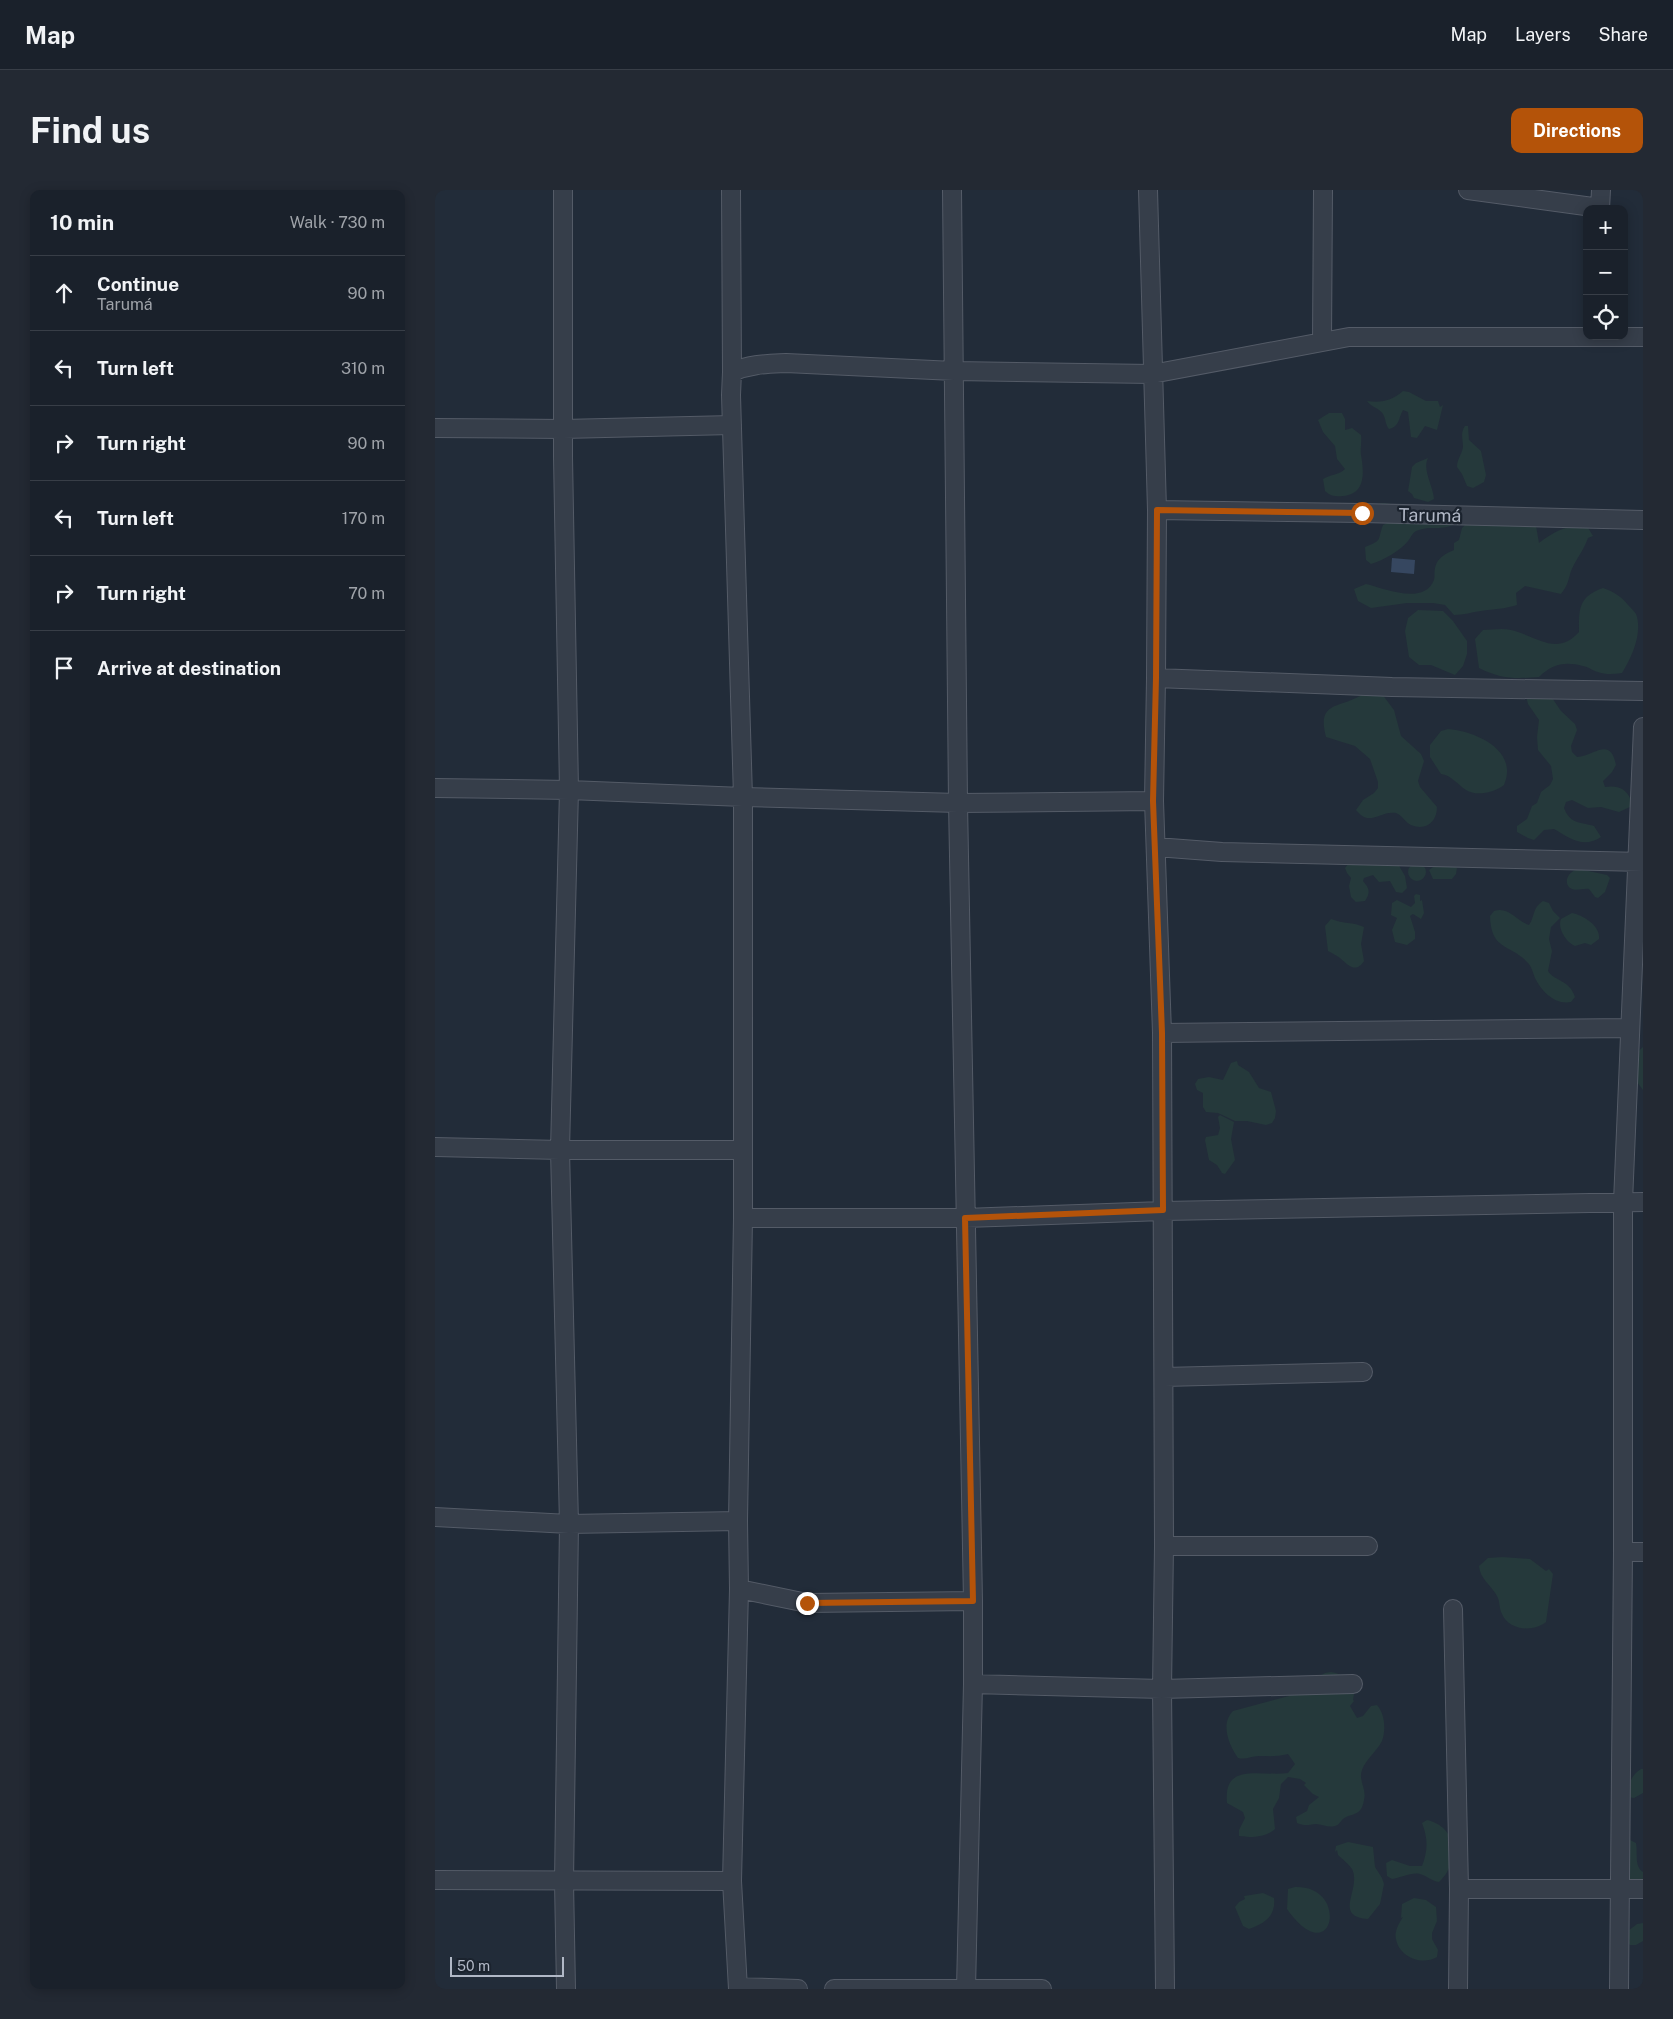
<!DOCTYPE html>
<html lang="en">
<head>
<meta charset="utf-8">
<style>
	:root { --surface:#1a212b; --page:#232933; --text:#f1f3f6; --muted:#9fa3a9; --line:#383e47; --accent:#b45309 }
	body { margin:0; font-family:"Public Sans",sans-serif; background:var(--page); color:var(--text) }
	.controls { position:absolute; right:15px; top:15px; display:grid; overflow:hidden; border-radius:10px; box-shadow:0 2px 12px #0003 }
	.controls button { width:45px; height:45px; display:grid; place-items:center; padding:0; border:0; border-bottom:1px solid var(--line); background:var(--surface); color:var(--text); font:25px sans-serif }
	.scale { position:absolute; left:15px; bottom:12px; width:114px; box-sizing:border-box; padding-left:5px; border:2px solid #b1b8c6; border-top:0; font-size:14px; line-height:18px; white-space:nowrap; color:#b1b8c6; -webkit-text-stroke:4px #1b232e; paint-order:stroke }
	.stop { position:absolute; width:15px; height:15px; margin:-11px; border:4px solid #b45309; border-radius:50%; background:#fff }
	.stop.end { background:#b45309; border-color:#fff; box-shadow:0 1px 5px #0008 }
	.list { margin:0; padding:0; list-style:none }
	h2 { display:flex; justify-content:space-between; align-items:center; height:65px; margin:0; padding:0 20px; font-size:21px }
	h2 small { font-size:16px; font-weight:400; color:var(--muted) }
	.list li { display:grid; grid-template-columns:32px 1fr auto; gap:15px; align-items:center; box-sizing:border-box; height:75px; padding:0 20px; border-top:1px solid var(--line) }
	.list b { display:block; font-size:19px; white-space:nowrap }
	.list p { margin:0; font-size:16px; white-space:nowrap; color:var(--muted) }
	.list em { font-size:16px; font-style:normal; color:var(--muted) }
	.icon { flex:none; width:28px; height:28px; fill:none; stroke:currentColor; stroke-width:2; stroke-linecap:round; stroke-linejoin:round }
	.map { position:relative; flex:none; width:1208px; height:1799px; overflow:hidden; border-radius:10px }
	header { display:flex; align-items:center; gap:30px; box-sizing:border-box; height:70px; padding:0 25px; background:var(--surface); border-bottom:1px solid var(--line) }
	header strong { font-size:24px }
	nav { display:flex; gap:28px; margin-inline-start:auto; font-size:18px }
	.intro { display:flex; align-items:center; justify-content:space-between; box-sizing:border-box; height:120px; padding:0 30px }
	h1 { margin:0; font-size:35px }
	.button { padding:12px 22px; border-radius:10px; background:var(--accent); color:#fff; font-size:18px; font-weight:700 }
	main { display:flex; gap:30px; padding:0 30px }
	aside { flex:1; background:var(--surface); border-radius:10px; box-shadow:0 2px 12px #0003 }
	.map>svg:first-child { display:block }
</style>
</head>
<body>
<header>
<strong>Map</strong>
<nav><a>Map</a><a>Layers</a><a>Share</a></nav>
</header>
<div class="intro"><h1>Find us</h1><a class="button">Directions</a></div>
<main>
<aside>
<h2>10 min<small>Walk · 730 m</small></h2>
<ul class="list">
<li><svg class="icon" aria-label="ahead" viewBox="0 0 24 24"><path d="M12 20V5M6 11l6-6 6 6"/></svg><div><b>Continue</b><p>Tarumá</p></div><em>90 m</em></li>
<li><svg class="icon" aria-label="left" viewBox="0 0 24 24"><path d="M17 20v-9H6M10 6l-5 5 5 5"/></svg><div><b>Turn left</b></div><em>310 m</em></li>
<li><svg class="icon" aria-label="right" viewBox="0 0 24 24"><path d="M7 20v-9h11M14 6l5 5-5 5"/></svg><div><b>Turn right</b></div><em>90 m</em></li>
<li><svg class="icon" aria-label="left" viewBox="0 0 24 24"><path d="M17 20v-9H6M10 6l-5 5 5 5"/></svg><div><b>Turn left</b></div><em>170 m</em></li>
<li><svg class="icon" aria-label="right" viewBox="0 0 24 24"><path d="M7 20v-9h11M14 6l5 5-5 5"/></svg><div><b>Turn right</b></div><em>70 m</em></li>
<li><svg class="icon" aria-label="arrive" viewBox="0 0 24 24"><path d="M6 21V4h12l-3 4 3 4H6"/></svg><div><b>Arrive at destination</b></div></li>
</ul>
</aside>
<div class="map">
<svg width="1208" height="1799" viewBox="0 0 1208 1799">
	<rect width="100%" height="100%" fill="#222c39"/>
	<path fill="#25393b" d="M 968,201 L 974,202 L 991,211 L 1003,211 L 1005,217 L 1008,215 L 1002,240 L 990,236 L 982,248 L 976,247 L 973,222 L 968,220 C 963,229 965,236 954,239 C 950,234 951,229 948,224 C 944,218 936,217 932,211 C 947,213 956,211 968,201 Z
		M 894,223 L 907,223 L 910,229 L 910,240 L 917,238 L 926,245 C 927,252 925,259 926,265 C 929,282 931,304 908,306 C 901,307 895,306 890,301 L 888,289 C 896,284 904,285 910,279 L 902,269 L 900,256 L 888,242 L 883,230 Z
		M 1030,236 L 1033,236 L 1034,250 L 1046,261 L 1051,285 L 1049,292 L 1038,298 L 1032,296 L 1027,284 L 1022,277 C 1022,269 1027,264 1028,257 C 1028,249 1025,243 1030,236 Z
		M 993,268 C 987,280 998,295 999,309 L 993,312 L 979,308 L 977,304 L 973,301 L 977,277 L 981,273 Z
		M 949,313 L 956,314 L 1022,332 C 1010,342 997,335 984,340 C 977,342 977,346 973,351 C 965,361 949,370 936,374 L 931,370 L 930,357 C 948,350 942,351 948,335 L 954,332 L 940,319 L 943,314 Z
		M 1038,327 L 1100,330 L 1104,353 C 1119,341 1133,334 1152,336 L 1158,346 L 1153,348 C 1149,360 1141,369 1136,381 C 1133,391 1133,395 1126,404 L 1090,396 L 1081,403 L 1082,415 C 1070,419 1059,419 1046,421 C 1037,422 1029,425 1019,425 L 1010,415 L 998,413 L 972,413 L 936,418 L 923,411 L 919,399 L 931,394 C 948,398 989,416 999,390 C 1000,386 999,382 1000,378 C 1002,368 1010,364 1019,360 L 1019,353 L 1024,350 L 1027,338 Z
		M 1168,398 C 1179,402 1186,406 1193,415 C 1196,418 1199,421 1201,424 C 1208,442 1197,467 1187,483 C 1179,484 1171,485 1163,482 C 1158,481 1154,477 1148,476 C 1130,471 1117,474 1104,487 C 1080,489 1066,489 1044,478 L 1040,449 L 1048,440 C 1057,440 1067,438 1076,440 C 1102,446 1122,467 1144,442 C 1144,419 1143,407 1168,398 Z
		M 983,420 L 1008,421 L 1018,431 L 1032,451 L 1032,464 L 1028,476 L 1020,485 L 996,475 L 984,475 L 974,467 L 970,441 L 973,428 Z
		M 1090,502 L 1113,502 L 1126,521 L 1140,534 L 1142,540 L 1136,556 L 1137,562 L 1142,567 C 1160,566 1175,546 1181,575 L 1177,582 L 1168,591 L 1170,597 C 1182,595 1191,598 1196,610 L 1195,617 L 1184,622 L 1166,617 L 1153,618 L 1137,610 L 1131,612 L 1129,618 C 1135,634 1145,632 1159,636 L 1166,647 C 1148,659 1135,648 1119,639 L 1109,640 L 1099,650 L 1093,648 L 1082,642 L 1082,636 L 1092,629 L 1097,616 L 1102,613 L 1106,602 L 1115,595 L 1118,589 L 1116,576 L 1103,560 L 1102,547 L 1104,530 L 1093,514 Z
		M 928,504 L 947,504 L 959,520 L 966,546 L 986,564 L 989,571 L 983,591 L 985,597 L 1002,617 C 1002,632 991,641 976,635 C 970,632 967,625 961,623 C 945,620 935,638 921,620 L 928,610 L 939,603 L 943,598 L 943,592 L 935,569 L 920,556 L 891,547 C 881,510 906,519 928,504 Z
		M 1013,539 C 1040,541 1084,560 1069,595 C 1060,602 1042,607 1031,600 C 1022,594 1016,585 1006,584 L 995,567 L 995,555 L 1006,541 Z
		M 914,673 L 963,674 L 970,686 L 972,698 L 967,703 L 961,702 L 955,691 L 944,692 L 938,685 L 929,688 L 928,691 C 934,698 936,702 930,711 L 921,712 L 916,707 L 914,696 L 916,688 L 912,683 L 910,678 Z
		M973 682a9 9 0 1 1 18 0a9 9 0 1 1-18 0Z
		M 1001,675 L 1020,676 L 1022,678 L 1021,684 L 1017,689 L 998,689 L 994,680 Z
		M 1144,679 L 1172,685 L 1175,688 L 1170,702 L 1163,708 L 1160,707 L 1154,699 C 1149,698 1141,701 1137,699 C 1128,696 1131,681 1144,679 Z
		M 981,704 L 985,705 L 985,711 L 987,710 L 989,723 L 986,729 L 978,724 L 975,726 L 980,742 L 980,749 L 972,755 L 960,752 L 957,740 L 962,728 L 956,725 L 957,713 L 962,710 L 976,717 L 980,713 L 979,706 Z
		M 1108,711 L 1114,713 L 1118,721 L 1125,728 L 1116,737 L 1114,749 L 1117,761 L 1113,781 C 1120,792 1134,789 1140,807 L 1136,812 C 1120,815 1107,802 1100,788 C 1098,783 1097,778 1094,774 C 1076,753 1056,762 1055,726 L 1059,721 C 1074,716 1081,731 1094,735 C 1100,727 1097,718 1108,711 Z
		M 1137,723 C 1148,725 1166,736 1164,749 L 1156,755 L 1150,753 L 1140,756 C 1131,752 1122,738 1126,729 Z
		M 896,729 C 909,734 918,732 929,737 L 926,754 L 929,771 C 921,784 913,775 905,768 C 901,765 897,763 893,761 L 890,736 Z
		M 1208,857 L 1208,900 L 1199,888 L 1194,870 Z
		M 802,871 L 803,875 L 814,882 L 824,898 L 836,902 L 841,921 L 840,928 L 837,933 L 831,935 L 812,931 L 800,931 L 783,923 L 771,922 L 768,917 L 768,903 L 762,900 L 760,894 L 763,889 L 774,887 L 788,890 L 796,873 Z
		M 785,925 L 799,932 L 796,949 L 800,970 L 790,984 L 787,983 L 782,975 L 774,970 L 770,950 L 771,947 L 783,945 L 785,938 L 783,927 Z
		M 1067,1367 L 1095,1369 L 1111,1381 L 1114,1379 L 1118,1384 L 1111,1432 C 1099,1442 1074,1441 1067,1424 C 1064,1419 1065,1411 1062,1406 C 1056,1395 1045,1389 1044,1376 L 1053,1368 Z
		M 896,1482 C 907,1484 913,1488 920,1498 L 918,1510 L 919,1511 L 915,1516 L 922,1528 L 928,1526 L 936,1516 L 942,1515 C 950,1524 951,1540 947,1551 C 942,1561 931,1569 927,1580 C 923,1591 932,1599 929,1610 C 926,1627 918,1622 908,1629 C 905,1632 904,1635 900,1636 C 893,1638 887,1634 881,1634 C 873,1635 869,1636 862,1633 L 861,1627 L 872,1621 L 874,1615 L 884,1607 L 878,1604 L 869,1595 L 871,1593 L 865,1589 L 853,1587 L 846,1594 L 844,1608 L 838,1619 L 840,1639 C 832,1647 815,1648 804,1646 L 804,1640 L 810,1628 L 808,1622 L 792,1613 C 788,1571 826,1587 853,1583 L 860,1574 L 853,1564 C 842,1567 834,1566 824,1566 C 816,1566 811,1570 803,1568 C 794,1555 785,1534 798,1521 L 854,1506 L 858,1501 L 890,1483 Z
		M 1206,1579 L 1208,1579 L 1208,1603 L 1199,1608 L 1192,1607 C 1192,1597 1196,1585 1206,1579 Z
		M 992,1630 C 1023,1637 1025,1672 1004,1692 C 996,1691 993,1686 985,1684 C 977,1682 965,1688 957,1689 L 952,1686 L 951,1673 L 957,1670 L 975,1676 L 987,1676 C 993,1661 993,1648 987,1633 Z
		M 1195,1650 L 1201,1653 C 1203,1663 1199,1676 1208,1682 L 1208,1698 L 1193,1691 L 1190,1652 Z
		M 913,1652 L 938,1657 L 940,1677 L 947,1688 L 949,1694 L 945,1714 L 933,1729 C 897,1726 927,1699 917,1679 C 914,1674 907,1669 903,1665 L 902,1660 L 900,1662 L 901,1656 Z
		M 860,1697 C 916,1695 898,1784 852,1719 L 853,1699 Z
		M 828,1703 L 839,1708 C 841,1726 830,1733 814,1739 L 808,1736 L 800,1717 L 804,1712 L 810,1709 L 809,1706 Z
		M 979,1708 L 991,1710 L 1001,1717 L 1002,1731 L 997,1743 L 997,1749 L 1003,1760 L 1002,1767 C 987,1776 964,1767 961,1749 C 959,1742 964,1733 968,1727 L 966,1728 L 967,1714 Z
		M 1208,1733 L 1208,1751 L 1201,1755 L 1195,1755 L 1193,1753 L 1193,1741 L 1202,1734 Z"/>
	<path fill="#364760" d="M 957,368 L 980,370 L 979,384 L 956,382 Z"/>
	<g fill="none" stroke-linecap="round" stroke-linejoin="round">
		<defs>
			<path id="minor" d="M 128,0 L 128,267 L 134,600 L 125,960 L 134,1334 L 129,1692 L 131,1799
				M 296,0 L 297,182
				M 517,0 L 523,613 L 538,1411 L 538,1494 L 531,1799
				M 713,0 L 722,320 L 721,488 L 719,611 L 727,843 L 729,1356 L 727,1499 L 730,1799
				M 1033,0 L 1165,18
				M 1165,19 L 1166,0
				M 887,152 L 888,0
				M 0,238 L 128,239 L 297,235
				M 722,320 L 927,323 L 1208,330
				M 721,488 L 957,497 L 1208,501
				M 0,598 L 134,600 L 308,607 L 296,205 L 297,182 C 315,174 332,174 351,173 L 519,181 L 717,184 L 914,147 L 1208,147
				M 721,657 L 787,662 L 1208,672
				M 727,843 L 1194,838
				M 0,957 L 125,960 L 308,960
				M 308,1028 L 530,1028 L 728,1021 L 1208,1012
				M 729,1187 L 928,1182
				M 0,1327 L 134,1334 L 303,1331
				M 729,1356 L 933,1356
				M 1188,1362 L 1208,1362
				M 304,1399 L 372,1413 L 538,1411
				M 1018,1419 L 1024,1699
				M 538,1494 L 727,1499 L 918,1494
				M 0,1690 L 297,1691
				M 303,1797 L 363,1799
				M 303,1799 L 297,1691 L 304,1399 L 303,1331 L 308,1028 L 308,607 L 523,613 L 719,611
				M 399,1799 L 607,1799
				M 1023,1799 L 1024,1699 L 1208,1699
				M 1184,1799 L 1188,1362 L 1188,1012 L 1208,537"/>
		</defs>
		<use href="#minor" stroke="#545b67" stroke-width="20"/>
		<use href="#minor" stroke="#363e4a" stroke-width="18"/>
	</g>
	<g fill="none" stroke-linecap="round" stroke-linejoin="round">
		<path stroke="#b45309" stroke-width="6" d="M 372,1413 L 538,1411 L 530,1028 L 728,1020 L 727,843 L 718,611 L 721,488 L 722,320 L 927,323"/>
	</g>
	<g text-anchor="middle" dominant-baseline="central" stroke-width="4.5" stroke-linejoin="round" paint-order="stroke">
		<g font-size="18" fill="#b1b8c6" stroke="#1b232e">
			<text transform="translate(995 325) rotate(1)">Tarumá</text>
		</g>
	</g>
</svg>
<div class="controls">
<button>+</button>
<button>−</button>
<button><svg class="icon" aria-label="locate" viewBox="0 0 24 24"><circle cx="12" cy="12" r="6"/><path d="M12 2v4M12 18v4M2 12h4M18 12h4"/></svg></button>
</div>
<div class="scale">50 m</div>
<div class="stop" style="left:927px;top:323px"></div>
<div class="stop end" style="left:372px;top:1413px"></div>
</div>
</main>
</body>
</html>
